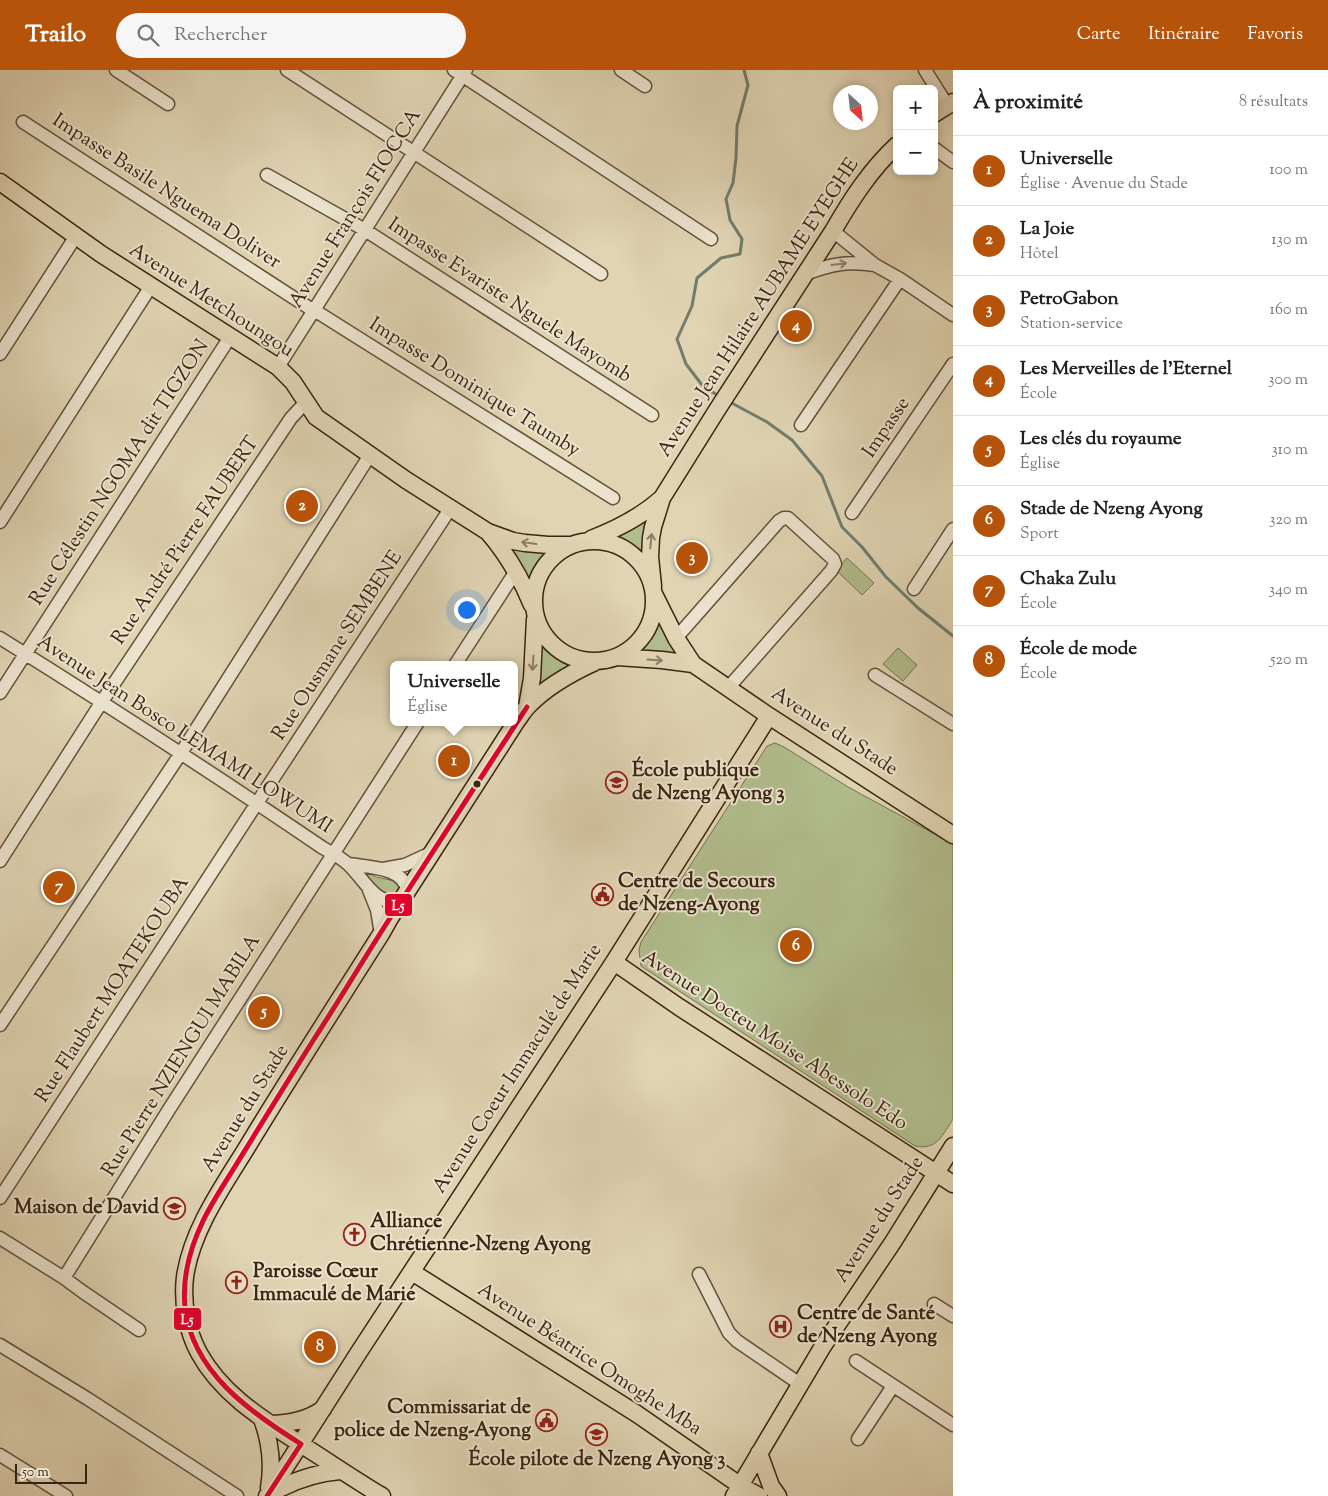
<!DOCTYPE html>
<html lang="fr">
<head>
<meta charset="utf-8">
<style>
	:root { --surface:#fff; --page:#f6f6f6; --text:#222; --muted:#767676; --line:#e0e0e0; --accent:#b45309 }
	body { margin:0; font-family:"Sorts Mill Goudy",serif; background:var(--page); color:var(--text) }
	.controls { position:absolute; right:15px; top:15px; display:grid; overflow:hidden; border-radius:8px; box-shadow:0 2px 8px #0003 }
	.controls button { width:45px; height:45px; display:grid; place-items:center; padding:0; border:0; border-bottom:1px solid var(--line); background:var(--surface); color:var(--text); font:25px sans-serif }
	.compass { position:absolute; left:833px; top:15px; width:45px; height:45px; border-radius:50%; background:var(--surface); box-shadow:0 2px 8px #0003; rotate:153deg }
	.scale { position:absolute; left:15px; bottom:12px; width:72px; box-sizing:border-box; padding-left:5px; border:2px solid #392511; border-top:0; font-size:14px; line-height:18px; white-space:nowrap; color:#392511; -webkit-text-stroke:4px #ebe3ce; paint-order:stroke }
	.you { position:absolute; left:466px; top:539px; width:18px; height:18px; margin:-12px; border:4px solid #fff; border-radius:50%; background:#1a73e8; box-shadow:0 0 0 8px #1a73e833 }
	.badge { display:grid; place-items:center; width:32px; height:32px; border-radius:50%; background:var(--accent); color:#fff; font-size:16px; font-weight:700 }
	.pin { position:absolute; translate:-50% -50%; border:2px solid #fff; box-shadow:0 1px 5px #0006 }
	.popup { position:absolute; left:390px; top:591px; width:128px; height:65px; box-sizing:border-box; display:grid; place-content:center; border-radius:8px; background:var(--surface); filter:drop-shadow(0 1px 4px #0005); font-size:16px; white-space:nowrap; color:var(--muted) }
	.popup b { font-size:19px; color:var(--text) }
	.popup::after { content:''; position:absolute; left:50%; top:100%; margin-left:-10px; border:10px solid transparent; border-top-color:var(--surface) }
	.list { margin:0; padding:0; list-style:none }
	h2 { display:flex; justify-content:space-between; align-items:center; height:65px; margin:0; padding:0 20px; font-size:21px }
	h2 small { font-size:16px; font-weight:400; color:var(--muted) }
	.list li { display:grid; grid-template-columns:32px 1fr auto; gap:15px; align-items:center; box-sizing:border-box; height:70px; padding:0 20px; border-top:1px solid var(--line) }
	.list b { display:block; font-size:19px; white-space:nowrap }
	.list p { margin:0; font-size:16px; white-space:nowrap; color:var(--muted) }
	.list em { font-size:16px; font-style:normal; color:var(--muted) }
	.icon { flex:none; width:28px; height:28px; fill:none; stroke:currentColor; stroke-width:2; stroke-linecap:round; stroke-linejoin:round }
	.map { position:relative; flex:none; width:953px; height:1426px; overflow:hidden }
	header { display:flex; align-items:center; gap:30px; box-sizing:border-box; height:70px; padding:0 25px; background:var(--accent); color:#fff }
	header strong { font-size:24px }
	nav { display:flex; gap:28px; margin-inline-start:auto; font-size:18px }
	.search { width:350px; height:45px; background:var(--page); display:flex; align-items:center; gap:12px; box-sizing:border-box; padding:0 18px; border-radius:28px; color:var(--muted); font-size:19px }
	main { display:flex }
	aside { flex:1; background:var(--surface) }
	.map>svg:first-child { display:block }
</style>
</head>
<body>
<header>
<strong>Trailo</strong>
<div class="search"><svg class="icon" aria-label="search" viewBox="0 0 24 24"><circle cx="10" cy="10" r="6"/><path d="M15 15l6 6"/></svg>Rechercher</div>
<nav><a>Carte</a><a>Itinéraire</a><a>Favoris</a></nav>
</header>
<main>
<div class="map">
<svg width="953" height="1426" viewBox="0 0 953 1426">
	<rect width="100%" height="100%" fill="#e0d4b3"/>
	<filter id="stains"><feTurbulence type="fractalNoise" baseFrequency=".004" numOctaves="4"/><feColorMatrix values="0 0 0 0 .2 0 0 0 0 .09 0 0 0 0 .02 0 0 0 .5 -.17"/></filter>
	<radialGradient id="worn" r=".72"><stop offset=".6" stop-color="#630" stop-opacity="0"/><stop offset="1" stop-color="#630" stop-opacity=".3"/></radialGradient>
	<path fill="#b1bd8d" stroke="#75714f" d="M 650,442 L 643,488 L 630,476 L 611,467 Z
		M 508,477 L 551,481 C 538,490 533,501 528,516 Z
		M 847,488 L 874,513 L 862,525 L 836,500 Z
		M 657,549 L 680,588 L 634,581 L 645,571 L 654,550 Z
		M 540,574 L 555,585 L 575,594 L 560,601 L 540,616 L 535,616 L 541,593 Z
		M 898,578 L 917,595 L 903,611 L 883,594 Z
		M 775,673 L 784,677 L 848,717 L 953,774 L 953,1049 C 943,1064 937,1081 915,1076 L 641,896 L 639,880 L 641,872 L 767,676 Z
		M 366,802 L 376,807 L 399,812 L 402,817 L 393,828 L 384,824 L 366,807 L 364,804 Z"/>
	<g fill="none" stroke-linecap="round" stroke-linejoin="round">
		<path stroke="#707d6d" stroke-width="3" d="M 720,327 L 702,315 L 686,294 L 677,269 L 692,236 L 697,208 L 721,188 L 740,184 L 742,169 L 730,150 L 726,129 L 733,113 L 736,88 L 737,56 L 748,15 L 744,0
			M 728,331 L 767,352 L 792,370 L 822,406 L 842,457 L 862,477 L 886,507 L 918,538 L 953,566"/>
		<defs>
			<path id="minor" d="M 116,0 L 168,34
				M 287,0 L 601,204
				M 454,0 L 711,169
				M 621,0 L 645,16
				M 925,0 L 947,35
				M 23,52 L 314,241
				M 934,78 L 953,92
				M 267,105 L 365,160 L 652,345
				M 833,161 L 875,195 L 900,209 L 953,245
				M 805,204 C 832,194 846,191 875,195
				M 314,240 L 613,428
				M 0,284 L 76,166
				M 278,297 L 466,0
				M 801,355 L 900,209
				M 852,443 L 953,294
				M 0,452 L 151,216
				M 914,519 L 953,459
				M 0,568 C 109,636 217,706 323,778 C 332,783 342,788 349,795 C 364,809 376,837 401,831
				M 676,568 L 779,451 L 784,448 L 788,448 L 833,489 L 835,494 L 831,501 L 728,618
				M 455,595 L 516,501
				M 875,605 L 953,654
				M 0,623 L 230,267
				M 0,791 L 101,633 L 291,348 L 306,332
				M 348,794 C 367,797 405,797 407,821
				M 383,799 L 405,795 L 431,783
				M 369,820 L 377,840 L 381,864
				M 0,955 L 181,683 L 370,385
				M 0,1128 L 257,733 L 450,439
				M 0,1168 L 64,1208 L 83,1222 L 139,1260
				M 699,1204 L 729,1263 L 737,1271 L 800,1314
				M 64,1208 L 168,1041 L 418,652
				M 934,1234 L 953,1246
				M 0,1275 L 88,1329 L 237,1426
				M 856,1291 L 953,1355
				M 858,1369 L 893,1316
				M 0,1385 L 66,1426"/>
			<path id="major" d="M 934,44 L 953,32
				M 0,112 L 101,184 L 278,297 L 293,312 L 316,347 L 406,410 L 488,462 L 513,471 L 525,473 L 548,475 L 571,475
				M 488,462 C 507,484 521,508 532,535
				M 591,469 C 617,459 641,447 662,428
				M534 531a60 60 0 1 1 120 0a60 60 0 1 1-120 0Z
				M 653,516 L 650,487 L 651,468 L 653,457 L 662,428 L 717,340 L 833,161 C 851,130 870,100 897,75
				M 654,524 L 676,568 L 693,594 L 769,646 L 953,765
				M 617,587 L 662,590 L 693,594
				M 527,637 L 532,608 L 535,549
				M 614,892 L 679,937 L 953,1114
				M 412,1202 L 637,1344 L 741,1416 L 759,1426
				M 262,1349 C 271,1373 273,1394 269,1418
				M 269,1354 C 288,1354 308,1350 323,1339
				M 759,1383 L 771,1416 L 778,1426
				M 270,1424 C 292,1411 314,1403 340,1401
				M 267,1426 L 359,1282 L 614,892 L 769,646
				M 382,1426 C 355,1410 329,1392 302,1375 C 264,1350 222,1325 199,1283 C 187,1261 182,1232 185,1207 C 192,1157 227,1111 252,1069 C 294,1000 338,932 381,864 L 390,848 L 516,652 C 520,647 523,641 528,636 C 546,617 571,603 595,592
				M 734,1426 L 823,1276 L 893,1172 L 953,1076"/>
		</defs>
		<use href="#minor" stroke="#63513a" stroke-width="15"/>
		<use href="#major" stroke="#392511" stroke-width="19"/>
		<use href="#minor" stroke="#ebe3ce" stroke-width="12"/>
		<use href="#major" stroke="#e0d4b3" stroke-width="16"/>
		<defs>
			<path id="bus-1" d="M 267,1426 L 301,1374 C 250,1342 192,1302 185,1237 C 182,1207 190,1178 203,1151 C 213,1130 227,1110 239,1090 C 265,1048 290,1007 316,966 C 342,926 366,885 392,845 C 436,776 482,706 527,637"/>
		</defs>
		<use href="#bus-1" stroke="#ebe3ce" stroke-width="9"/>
		<use href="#bus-1" stroke="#e4002b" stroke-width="5"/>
	</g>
	<defs><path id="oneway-shaft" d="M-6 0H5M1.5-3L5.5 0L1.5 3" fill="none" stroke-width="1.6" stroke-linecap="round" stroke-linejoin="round" transform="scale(1.25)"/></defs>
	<use stroke="#928470" href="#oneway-shaft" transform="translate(839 194) rotate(-7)"/>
	<g stroke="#8c7c62">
		<use href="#oneway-shaft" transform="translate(651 471) rotate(-84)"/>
		<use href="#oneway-shaft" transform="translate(529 473) rotate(-172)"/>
		<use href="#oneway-shaft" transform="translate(655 590) rotate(4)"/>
		<use href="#oneway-shaft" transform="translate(533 593) rotate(94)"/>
	</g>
	<defs>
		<symbol id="school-ring" viewBox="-11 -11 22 22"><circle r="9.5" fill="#ebe3ce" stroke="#8f2418" stroke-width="1.5"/><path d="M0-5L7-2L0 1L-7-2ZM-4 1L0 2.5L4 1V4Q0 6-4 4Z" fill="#8f2418"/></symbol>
		<symbol id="civic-ring" viewBox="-11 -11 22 22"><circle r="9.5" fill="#ebe3ce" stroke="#8f2418" stroke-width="1.5"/><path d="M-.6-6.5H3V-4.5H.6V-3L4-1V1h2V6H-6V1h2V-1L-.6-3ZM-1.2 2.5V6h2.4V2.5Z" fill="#8f2418"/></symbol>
		<symbol id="church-ring" viewBox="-11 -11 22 22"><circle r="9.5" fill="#ebe3ce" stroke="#8f2418" stroke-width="1.5"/><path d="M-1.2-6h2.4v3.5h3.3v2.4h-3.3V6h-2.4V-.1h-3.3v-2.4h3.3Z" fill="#8f2418"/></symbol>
		<symbol id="hospital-ring" viewBox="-11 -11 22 22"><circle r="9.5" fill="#ebe3ce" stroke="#8f2418" stroke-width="1.5"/><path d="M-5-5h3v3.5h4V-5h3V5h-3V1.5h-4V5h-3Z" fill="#8f2418"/></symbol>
	</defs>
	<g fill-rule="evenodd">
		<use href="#school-ring" x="604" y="700" width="25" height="25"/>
		<use href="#civic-ring" x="590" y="812" width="25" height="25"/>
		<use href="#school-ring" x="162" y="1126" width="25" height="25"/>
		<use href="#church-ring" x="342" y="1152" width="25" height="25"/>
		<use href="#church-ring" x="224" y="1200" width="25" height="25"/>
		<use href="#hospital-ring" x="768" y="1244" width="25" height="25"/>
		<use href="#civic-ring" x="534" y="1338" width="25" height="25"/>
		<use href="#school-ring" x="584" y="1352" width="25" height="25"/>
	</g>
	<circle fill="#392511" stroke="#ebe3ce" stroke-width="2" cx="477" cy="714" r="4.5"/>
	<g text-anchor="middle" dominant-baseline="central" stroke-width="4" stroke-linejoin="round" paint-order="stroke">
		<g font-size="20" fill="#392511" stroke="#ebe3ce">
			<text transform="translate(166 122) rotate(33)">Impasse Basile Nguema Doliver</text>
			<text transform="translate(356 139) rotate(-58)">Avenue François FIOCCA</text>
			<text transform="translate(211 231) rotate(33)">Avenue Metchoungou</text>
			<text transform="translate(509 231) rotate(33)">Impasse Evariste Nguele Mayomb</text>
			<text transform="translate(759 238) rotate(-57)">Avenue Jean Hilaire AUBAME EYEGHE</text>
			<text transform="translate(474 318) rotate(32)">Impasse Dominique Taumby</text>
			<text transform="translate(887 358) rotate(-56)">Impasse</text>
			<text transform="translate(120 403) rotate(-57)">Rue Célestin NGOMA dit TIGZON</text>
			<text transform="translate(186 471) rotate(-56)">Rue André Pierre FAUBERT</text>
			<text transform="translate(338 576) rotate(-57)">Rue Ousmane SEMBENE</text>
			<text transform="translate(834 662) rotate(33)">Avenue du Stade</text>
			<text transform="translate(184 665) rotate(33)">Avenue Jean Bosco LEMAMI LOWUMI</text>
			<text transform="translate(113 920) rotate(-57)">Rue Flaubert MOATEKOUBA</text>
			<text transform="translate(774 971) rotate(33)">Avenue Docteu Moise Abessolo Edo</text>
			<text transform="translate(182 986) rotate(-58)">Rue Pierre NZIENGUI MABILA</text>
			<text transform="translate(518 999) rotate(-57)">Avenue Coeur Immaculé de Marie</text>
			<text transform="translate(246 1039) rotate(-58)">Avenue du Stade</text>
			<text transform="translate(880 1150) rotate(-57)">Avenue du Stade</text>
			<text transform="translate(589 1290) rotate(33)">Avenue Béatrice Omoghe Mba</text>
		</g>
		<g font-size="20" font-weight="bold" fill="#392511" stroke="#ebe3ce" text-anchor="start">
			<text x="632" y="701">École publique<tspan x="632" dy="23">de Nzeng Ayong 3</tspan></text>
			<text x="618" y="812">Centre de Secours<tspan x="618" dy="23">de Nzeng-Ayong</tspan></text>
			<text x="159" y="1138" text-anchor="end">Maison de David</text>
			<text x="370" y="1152">Alliance<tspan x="370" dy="23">Chrétienne-Nzeng Ayong</tspan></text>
			<text x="253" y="1202">Paroisse Cœur<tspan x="253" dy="23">Immaculé de Marie</tspan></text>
			<text x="797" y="1244">Centre de Santé<tspan x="797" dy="23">de Nzeng Ayong</tspan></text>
			<text x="531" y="1338" text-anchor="end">Commissariat de<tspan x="531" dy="23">police de Nzeng-Ayong</tspan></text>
			<text x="597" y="1390" text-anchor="middle">École pilote de Nzeng Ayong 3</text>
		</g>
	</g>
	<g stroke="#ebe3ce" stroke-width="2">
		<rect x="384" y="823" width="29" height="24" rx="5" fill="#e4002b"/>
		<rect x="173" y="1237" width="29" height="24" rx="5" fill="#e4002b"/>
	</g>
	<g font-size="14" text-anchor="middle" font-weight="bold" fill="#fff">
		<text x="398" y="840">L5</text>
		<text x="187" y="1254">L5</text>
	</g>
	<rect width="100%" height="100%" filter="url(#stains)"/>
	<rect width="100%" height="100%" fill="url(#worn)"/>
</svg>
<div class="controls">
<button>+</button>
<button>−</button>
</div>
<svg class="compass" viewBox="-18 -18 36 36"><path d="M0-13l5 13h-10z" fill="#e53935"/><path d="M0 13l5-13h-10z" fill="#767676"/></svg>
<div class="scale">50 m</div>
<div class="you"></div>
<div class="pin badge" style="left:454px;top:691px">1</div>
<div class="popup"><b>Universelle</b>Église</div>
<div class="pin badge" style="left:302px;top:436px">2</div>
<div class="pin badge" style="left:692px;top:488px">3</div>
<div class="pin badge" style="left:796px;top:256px">4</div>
<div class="pin badge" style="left:264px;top:942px">5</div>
<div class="pin badge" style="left:796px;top:876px">6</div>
<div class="pin badge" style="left:59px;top:817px">7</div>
<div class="pin badge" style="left:320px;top:1277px">8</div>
</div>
<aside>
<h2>À proximité<small>8 résultats</small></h2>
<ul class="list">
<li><span class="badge">1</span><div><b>Universelle</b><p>Église · Avenue du Stade</p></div><em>100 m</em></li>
<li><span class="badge">2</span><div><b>La Joie</b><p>Hôtel</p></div><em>130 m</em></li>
<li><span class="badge">3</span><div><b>PetroGabon</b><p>Station-service</p></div><em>160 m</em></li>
<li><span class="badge">4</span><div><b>Les Merveilles de l'Eternel</b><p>École</p></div><em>300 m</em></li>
<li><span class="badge">5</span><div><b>Les clés du royaume</b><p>Église</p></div><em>310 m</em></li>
<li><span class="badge">6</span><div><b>Stade de Nzeng Ayong</b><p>Sport</p></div><em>320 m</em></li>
<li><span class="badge">7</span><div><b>Chaka Zulu</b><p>École</p></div><em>340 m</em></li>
<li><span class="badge">8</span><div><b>École de mode</b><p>École</p></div><em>520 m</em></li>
</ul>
</aside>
</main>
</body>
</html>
